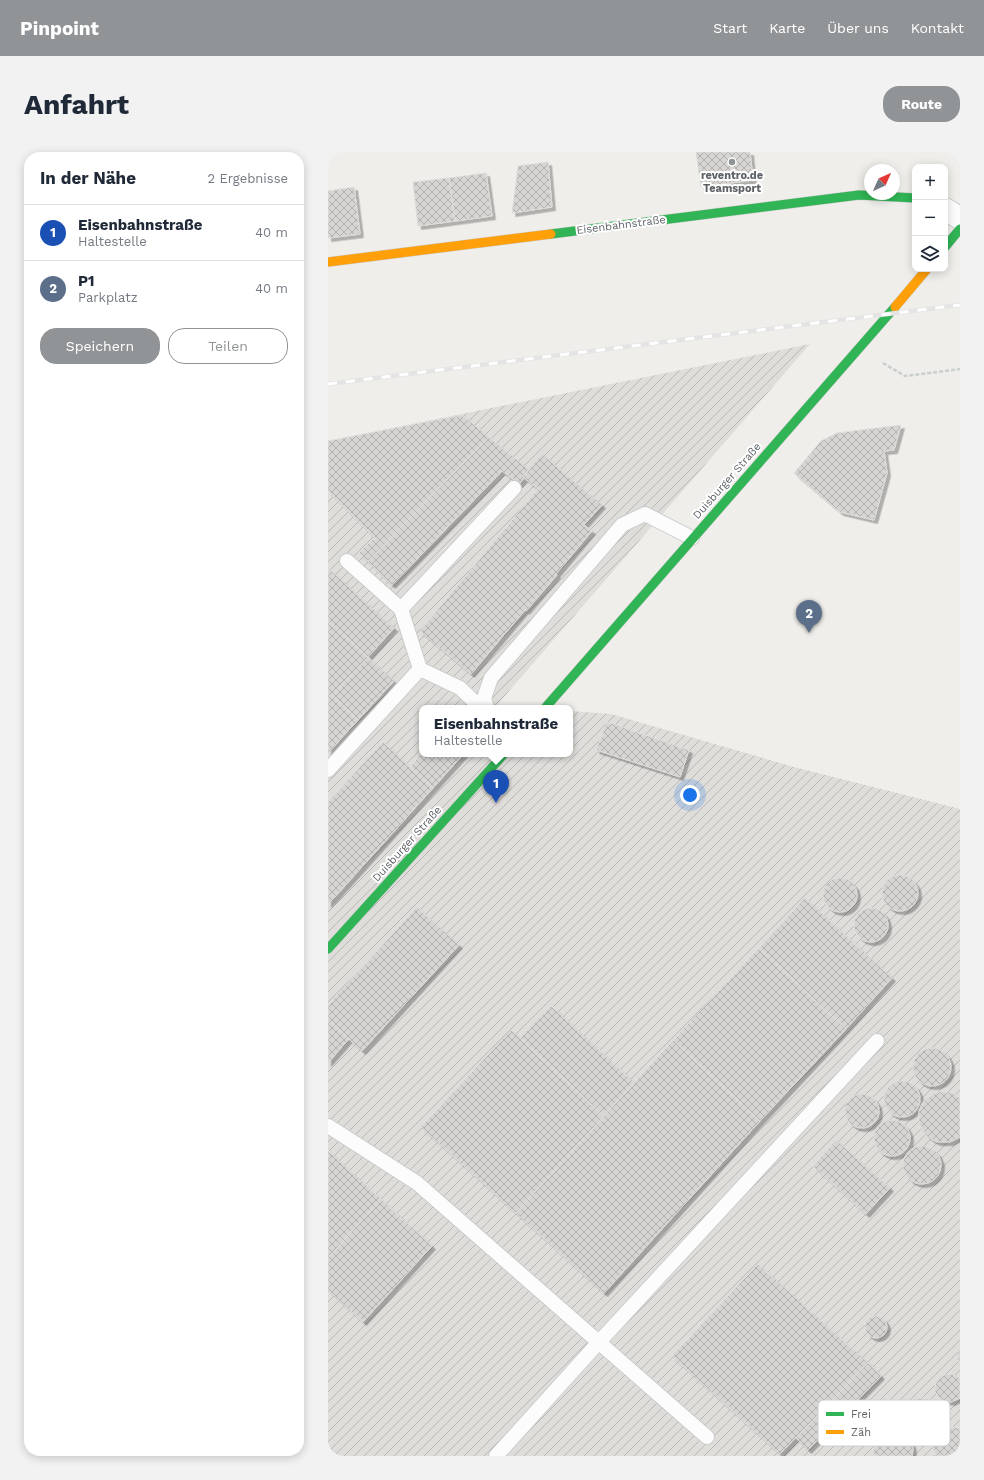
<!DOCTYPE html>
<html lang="de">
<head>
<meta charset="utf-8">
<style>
	:root { --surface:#fff; --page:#f2f2f3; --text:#1f2937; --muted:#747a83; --line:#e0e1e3; --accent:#919496 }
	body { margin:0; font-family:"Work Sans",sans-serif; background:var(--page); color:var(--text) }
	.controls { position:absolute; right:12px; top:12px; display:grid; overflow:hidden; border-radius:8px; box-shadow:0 2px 10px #0003 }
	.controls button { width:36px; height:36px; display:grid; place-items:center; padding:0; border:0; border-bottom:1px solid var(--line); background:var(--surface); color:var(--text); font:20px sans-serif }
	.compass { position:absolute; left:536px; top:12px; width:36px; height:36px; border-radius:50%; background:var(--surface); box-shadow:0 2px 10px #0003; rotate:45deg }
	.you { position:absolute; left:362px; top:643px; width:14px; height:14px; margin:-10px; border:3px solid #fff; border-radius:50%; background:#1a73e8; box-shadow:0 0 0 6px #1a73e833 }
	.badge { display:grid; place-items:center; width:26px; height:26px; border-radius:50%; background:var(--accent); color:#fff; font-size:13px; font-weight:700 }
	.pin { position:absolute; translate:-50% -33px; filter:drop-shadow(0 1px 2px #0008) }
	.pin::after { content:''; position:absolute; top:21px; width:14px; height:12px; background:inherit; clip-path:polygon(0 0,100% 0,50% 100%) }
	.popup { position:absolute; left:91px; top:553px; width:154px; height:52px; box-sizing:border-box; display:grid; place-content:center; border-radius:8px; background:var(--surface); filter:drop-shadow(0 1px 3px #0005); font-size:13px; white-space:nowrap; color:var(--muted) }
	.popup b { font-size:15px; color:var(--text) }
	.popup::after { content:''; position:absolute; left:50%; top:100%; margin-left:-8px; border:8px solid transparent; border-top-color:var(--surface) }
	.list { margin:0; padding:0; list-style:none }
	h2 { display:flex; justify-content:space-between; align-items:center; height:52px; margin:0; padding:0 16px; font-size:17px }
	h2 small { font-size:13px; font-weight:400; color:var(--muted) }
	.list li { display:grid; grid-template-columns:26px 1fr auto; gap:12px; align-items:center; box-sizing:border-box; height:56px; padding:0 16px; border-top:1px solid var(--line) }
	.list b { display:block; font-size:15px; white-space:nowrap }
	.list p { margin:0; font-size:13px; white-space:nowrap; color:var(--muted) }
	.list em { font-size:13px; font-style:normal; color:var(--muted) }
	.actions { display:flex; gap:8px; padding:12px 16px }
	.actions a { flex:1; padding:9px 0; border:1px solid var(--accent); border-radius:16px; text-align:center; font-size:14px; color:var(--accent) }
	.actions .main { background:var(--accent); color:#fff }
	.icon { flex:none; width:22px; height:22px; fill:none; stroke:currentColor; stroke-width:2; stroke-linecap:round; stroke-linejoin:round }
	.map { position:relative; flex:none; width:632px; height:1304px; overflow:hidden; border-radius:16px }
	header { display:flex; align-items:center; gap:24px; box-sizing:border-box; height:56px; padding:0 20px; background:var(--accent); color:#fff }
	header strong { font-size:19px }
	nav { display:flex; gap:22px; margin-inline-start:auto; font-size:14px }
	.intro { display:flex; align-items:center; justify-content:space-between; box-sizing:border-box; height:96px; padding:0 24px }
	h1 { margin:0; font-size:28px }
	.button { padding:10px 18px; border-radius:16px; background:var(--accent); color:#fff; font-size:14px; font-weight:700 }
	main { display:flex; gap:24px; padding:0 24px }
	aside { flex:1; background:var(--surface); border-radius:16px; box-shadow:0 2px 10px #0003 }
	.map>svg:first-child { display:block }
</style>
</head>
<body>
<header>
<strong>Pinpoint</strong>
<nav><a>Start</a><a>Karte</a><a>Über uns</a><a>Kontakt</a></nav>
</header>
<div class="intro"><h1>Anfahrt</h1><a class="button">Route</a></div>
<main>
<aside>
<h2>In der Nähe<small>2 Ergebnisse</small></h2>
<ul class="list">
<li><span class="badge" style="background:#1a4fb4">1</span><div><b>Eisenbahnstraße</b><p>Haltestelle</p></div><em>40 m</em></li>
<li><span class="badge" style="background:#5c6f8a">2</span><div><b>P1</b><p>Parkplatz</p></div><em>40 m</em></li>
</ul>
<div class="actions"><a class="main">Speichern</a><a>Teilen</a></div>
</aside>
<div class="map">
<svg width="632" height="1304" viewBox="0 0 632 1304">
	<defs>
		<pattern id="industrial-furrows" width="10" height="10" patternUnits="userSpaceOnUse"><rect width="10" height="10" fill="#dfddda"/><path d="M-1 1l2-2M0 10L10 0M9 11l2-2" fill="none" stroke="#b8b7b5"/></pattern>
		<pattern id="building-cross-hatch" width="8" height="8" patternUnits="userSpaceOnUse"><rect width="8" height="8" fill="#d6d5d3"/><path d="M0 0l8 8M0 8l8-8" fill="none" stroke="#b1b0af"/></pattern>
		<filter id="shadow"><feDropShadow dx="3.5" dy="3.5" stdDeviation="0" flood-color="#0004"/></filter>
	</defs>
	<rect width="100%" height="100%" fill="#efeeea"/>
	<path fill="url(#industrial-furrows)" d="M 482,192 L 169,553 L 202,556 L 94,556 L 94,602 L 242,602 L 242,559 L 283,562 L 466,615 L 632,657 L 632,1304 L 0,1304 L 0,289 Z"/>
	<path fill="url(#building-cross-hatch)" stroke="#deddd9" filter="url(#shadow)" d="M 368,0 L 422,0 L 425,28 L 373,35 Z
		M 220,10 L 224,55 L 184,61 L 190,14 Z
		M 158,21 L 164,64 L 127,69 L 121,26 Z
		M 121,26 L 127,69 L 90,74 L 85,30 Z
		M 26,35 L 32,82 L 0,86 L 0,39 Z
		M 134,263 L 161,285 L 40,409 L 31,401 L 45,387 L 46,388 L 48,387 L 0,339 L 0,289 Z
		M 573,273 L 566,298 L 556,299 L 559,321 L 546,368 L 512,360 L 466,321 L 493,289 L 509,281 Z
		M 161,285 L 201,318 L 195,325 L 196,326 L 191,332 L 174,319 L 64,433 L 40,409 Z
		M 214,302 L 274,353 L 256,373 L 264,379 L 228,422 L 229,423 L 198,459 L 197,458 L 143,522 L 92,479 L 210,337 L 195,325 Z
		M 0,416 L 66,476 L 40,505 L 0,469 Z
		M 0,469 L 40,505 L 4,544 L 30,568 L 0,601 Z
		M 40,505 L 66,529 L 30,568 L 4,544 Z
		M 279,570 L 361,598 L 352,625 L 268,598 Z
		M 55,590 L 105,636 L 7,745 L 0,738 L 0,650 Z
		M 94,601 L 94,602 L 136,602 L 105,636 L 82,615 Z
		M554 741a18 18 0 1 1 36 0a18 18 0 1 1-36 0Z
		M495 743a17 17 0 1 1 34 0a17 17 0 1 1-34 0Z
		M 0,738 L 7,745 L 0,752 Z
		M 477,746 L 564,826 L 518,877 L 431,796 Z
		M 89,755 L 131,793 L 34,899 L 0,868 L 0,853 Z
		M526 773a17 17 0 1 1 34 0a17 17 0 1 1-34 0Z
		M 431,796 L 518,877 L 432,969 L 345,888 Z
		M 223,854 L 306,930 L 276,964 L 192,886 Z
		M 0,868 L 21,887 L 0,911 Z
		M 183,878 L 276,964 L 188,1061 L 93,975 Z
		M 345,888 L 432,969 L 276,1141 L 188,1061 Z
		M585 915a19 19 0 1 1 38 0a19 19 0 1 1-38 0Z
		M556 947a18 18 0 1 1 36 0a18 18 0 1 1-36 0Z
		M 609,940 L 623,940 L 632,946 L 632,985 L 622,990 L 609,990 L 603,987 L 598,983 L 591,972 L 591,959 L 594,952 L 598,947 Z
		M517 959a17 17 0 1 1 34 0a17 17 0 1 1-34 0Z
		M546 986a18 18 0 1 1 36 0a18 18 0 1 1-36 0Z
		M 508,988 L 562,1036 L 538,1062 L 485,1014 Z
		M575 1013a19 19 0 1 1 38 0a19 19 0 1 1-38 0Z
		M 0,999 L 53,1047 L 0,1106 Z
		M 53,1047 L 104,1094 L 35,1170 L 0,1138 L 0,1106 Z
		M 430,1112 L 540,1211 L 452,1302 L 344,1204 Z
		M537 1175a11 11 0 1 1 22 0a11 11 0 1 1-22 0Z
		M 632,1195 L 632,1216 L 629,1204 Z
		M 540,1211 L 553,1224 L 480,1298 L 468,1286 Z
		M 621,1222 L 626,1223 L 632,1226 L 632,1246 L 623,1250 L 613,1248 L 607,1240 L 607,1234 L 609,1229 L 616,1223 Z
		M574 1266a20 20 0 1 1 40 0a20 20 0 1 1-40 0Z
		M 622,1275 L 632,1276 L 632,1304 L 608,1304 L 605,1295 L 607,1288 L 610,1282 L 615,1278 Z
		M 565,1277 L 574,1279 L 579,1283 L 583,1289 L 585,1296 L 584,1304 L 546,1304 L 545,1294 L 548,1287 L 553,1281 L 559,1278 Z"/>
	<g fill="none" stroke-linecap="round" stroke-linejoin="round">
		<defs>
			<path id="lane" d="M 19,409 L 73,457
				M 92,517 L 132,536 L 153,556
				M 159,556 L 156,546 L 163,526 L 294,373 L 317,362 L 364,386
				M 0,618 L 92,517 L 73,457 L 186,336
				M 0,974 L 89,1031 L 379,1285
				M 168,1304 L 271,1190 L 549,889"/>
			<path id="street" d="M 617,57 L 632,66"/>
			<path id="fast" d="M 223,82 L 531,43 L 587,46
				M 617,95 L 632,77
				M 217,556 L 567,155
				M 0,797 L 176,602"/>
			<path id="slow" d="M 0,110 L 223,82
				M 567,155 L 599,117"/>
		</defs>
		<use href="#lane" stroke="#cbcccc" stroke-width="16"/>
		<use href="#street" stroke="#cbcccc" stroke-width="24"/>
		<use href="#fast" stroke="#cacacb" stroke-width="10"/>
		<use href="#slow" stroke="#cacacb" stroke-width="10"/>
		<path stroke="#cacfcc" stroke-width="2.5" stroke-dasharray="4 2" stroke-linecap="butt" d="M 555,211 L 577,224 L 632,217"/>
		<use href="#lane" stroke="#fdfcfc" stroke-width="14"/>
		<use href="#street" stroke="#fdfcfc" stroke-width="22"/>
		<use href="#fast" stroke="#30b455" stroke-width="9"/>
		<use href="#slow" stroke="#ff9f0a" stroke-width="9"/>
		<defs>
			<path id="rail" d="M 0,232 L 632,153"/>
		</defs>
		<use href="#rail" stroke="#e4e4e4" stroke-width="4.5"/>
		<use href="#rail" stroke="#fff" stroke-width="3" stroke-dasharray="9" stroke-linecap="butt"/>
	</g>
	<circle fill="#919496" stroke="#fff" stroke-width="1.5" cx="404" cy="10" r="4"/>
	<g text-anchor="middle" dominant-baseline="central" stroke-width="4" stroke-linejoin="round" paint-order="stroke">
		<g font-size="11" font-weight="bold" fill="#5f6368" stroke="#fff">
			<text x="404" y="23">reventro.de<tspan x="404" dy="13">Teamsport</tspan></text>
		</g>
		<g font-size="11" fill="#5f6368" stroke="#fff">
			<text transform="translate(293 73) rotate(-7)">Eisenbahnstraße</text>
			<text transform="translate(399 329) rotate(-49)">Duisburger Straße</text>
			<text transform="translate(79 692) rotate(-48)">Duisburger Straße</text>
		</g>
	</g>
	<rect x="490" y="1248" width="132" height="46" rx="6" fill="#fff" stroke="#cfd0d2" stroke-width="1"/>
	<rect x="498" y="1260" width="18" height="4" fill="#30b455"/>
	<rect x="498" y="1278" width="18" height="4" fill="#ff9f0a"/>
	<g font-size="11" fill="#5f6368">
		<text x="523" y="1266">Frei</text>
		<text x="523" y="1284">Zäh</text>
	</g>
</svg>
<div class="controls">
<button>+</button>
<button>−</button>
<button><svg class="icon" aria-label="layers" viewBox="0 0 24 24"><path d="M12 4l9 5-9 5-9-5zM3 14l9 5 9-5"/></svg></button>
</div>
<svg class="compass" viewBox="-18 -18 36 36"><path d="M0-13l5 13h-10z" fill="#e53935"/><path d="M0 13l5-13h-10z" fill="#747a83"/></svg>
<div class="you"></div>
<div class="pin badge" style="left:168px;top:651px;background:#1a4fb4">1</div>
<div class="popup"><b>Eisenbahnstraße</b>Haltestelle</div>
<div class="pin badge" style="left:481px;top:481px;background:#5c6f8a">2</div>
</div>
</main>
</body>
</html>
